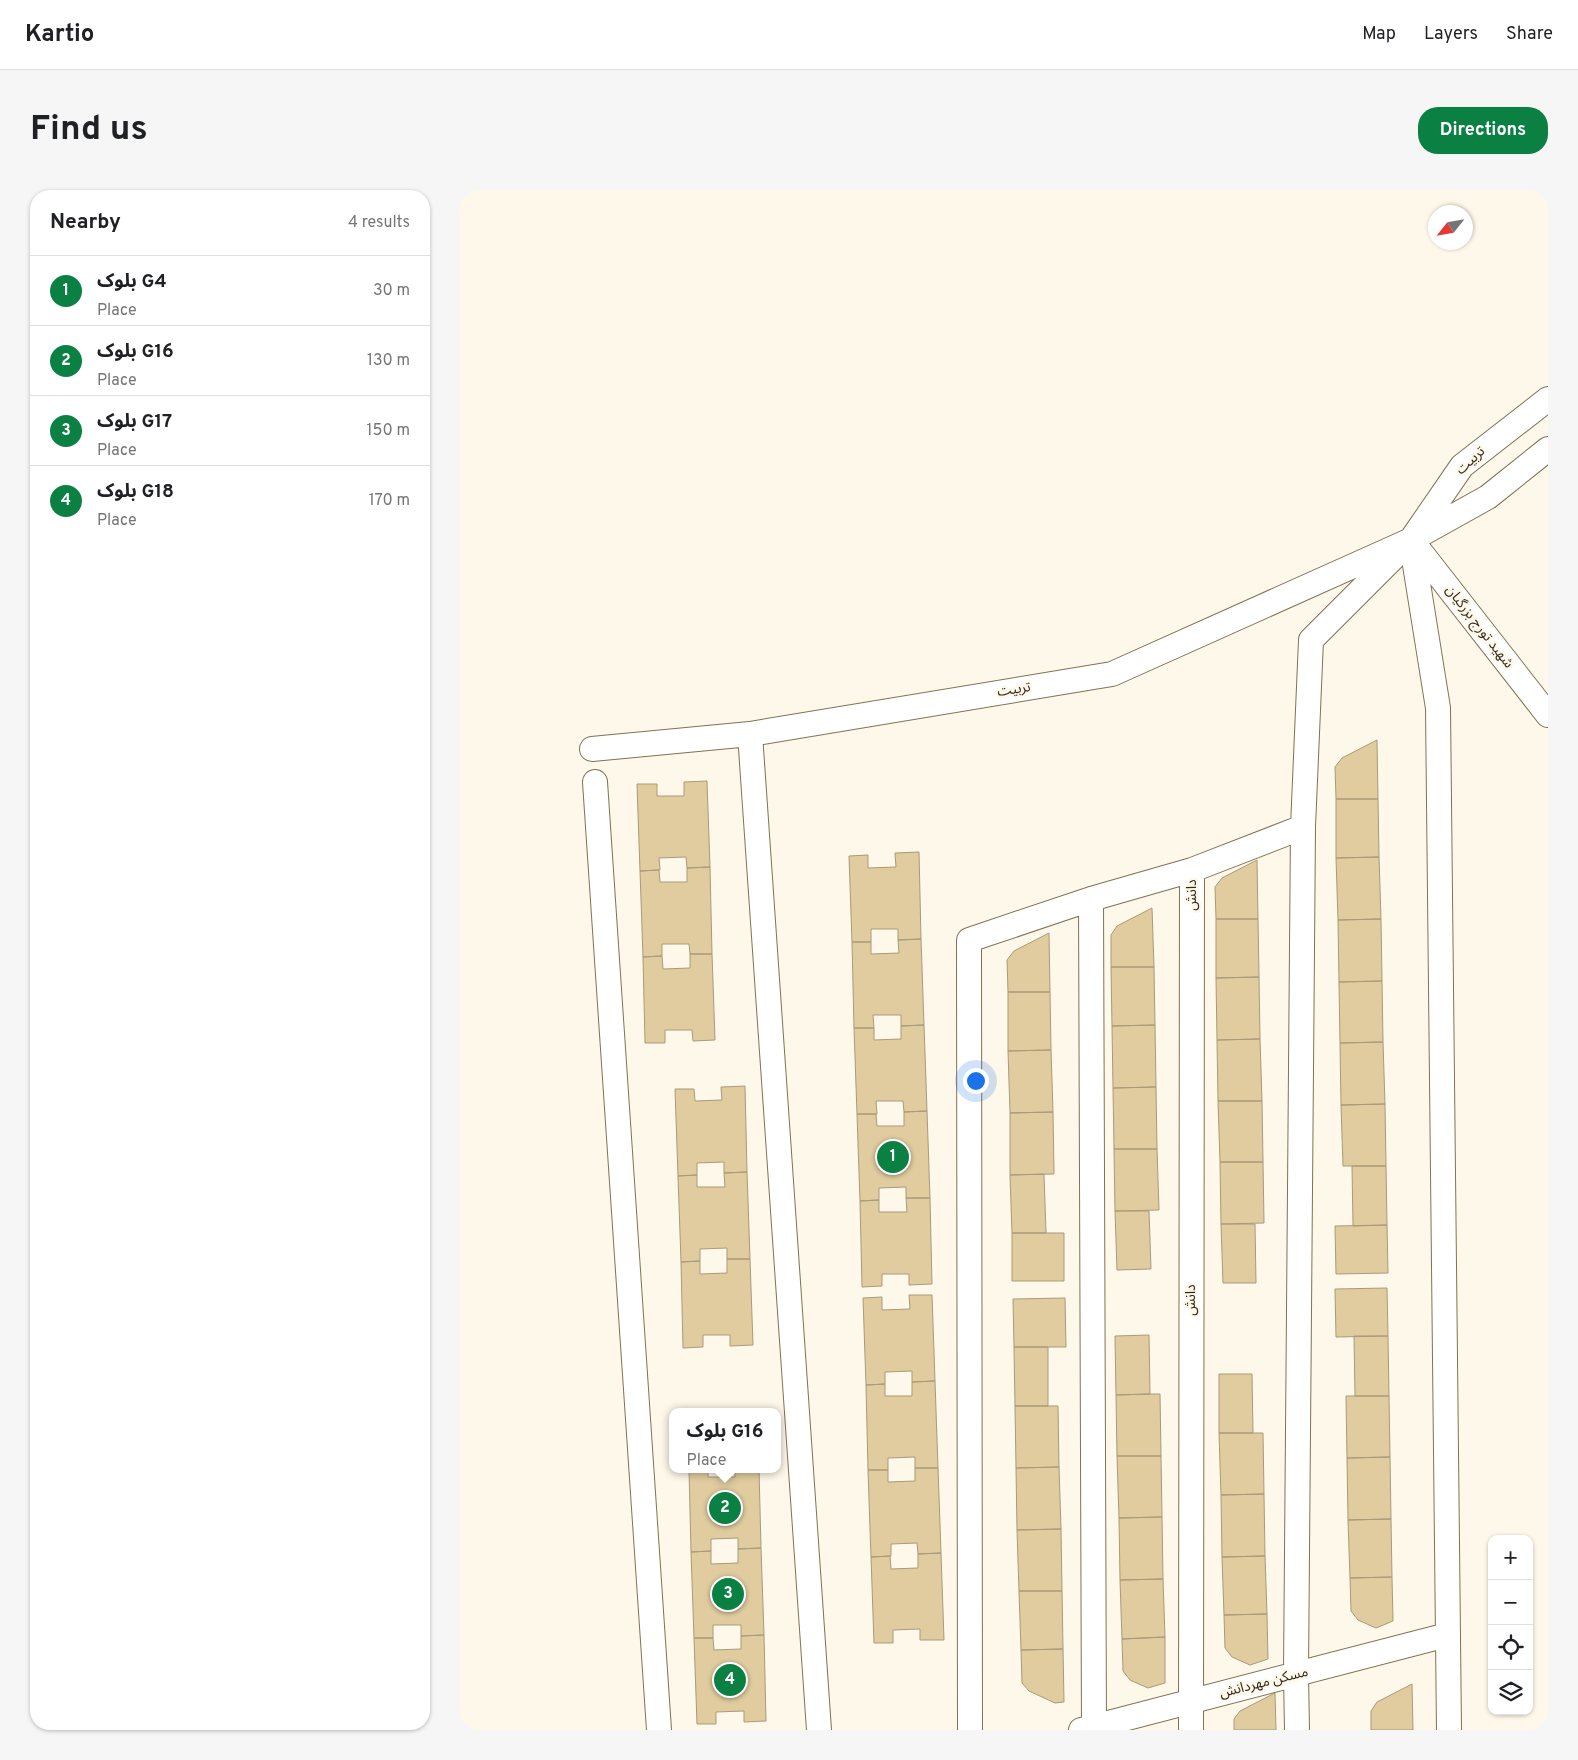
<!DOCTYPE html>
<html lang="en">
<head>
<meta charset="utf-8">
<style>
	:root { --surface:#fff; --page:#f6f6f6; --text:#202124; --muted:#757577; --line:#e0e0e0; --accent:#0b8043 }
	body { margin:0; font-family:Overpass,"Noto Sans Arabic",sans-serif; background:var(--page); color:var(--text) }
	.controls { position:absolute; right:15px; bottom:15px; display:grid; overflow:hidden; border-radius:10px; box-shadow:0 1px 4px #0004 }
	.controls button { width:45px; height:45px; display:grid; place-items:center; padding:0; border:0; border-bottom:1px solid var(--line); background:var(--surface); color:var(--text); font:25px sans-serif }
	.compass { position:absolute; left:968px; top:15px; width:45px; height:45px; border-radius:50%; background:var(--surface); box-shadow:0 1px 4px #0004; rotate:239deg }
	.you { position:absolute; left:515px; top:890px; width:18px; height:18px; margin:-12px; border:4px solid #fff; border-radius:50%; background:#1a73e8; box-shadow:0 0 0 8px #1a73e833 }
	.badge { display:grid; place-items:center; width:32px; height:32px; border-radius:50%; background:var(--accent); color:#fff; font-size:16px; font-weight:700 }
	.pin { position:absolute; translate:-50% -50%; border:2px solid #fff; box-shadow:0 1px 5px #0006 }
	.popup { position:absolute; left:209px; top:1218px; width:112px; height:65px; box-sizing:border-box; display:grid; place-content:center; border-radius:10px; background:var(--surface); filter:drop-shadow(0 1px 4px #0005); font-size:16px; white-space:nowrap; color:var(--muted) }
	.popup b { font-size:19px; color:var(--text) }
	.popup::after { content:''; position:absolute; left:50%; top:100%; margin-left:-10px; border:10px solid transparent; border-top-color:var(--surface) }
	.list { margin:0; padding:0; list-style:none }
	h2 { display:flex; justify-content:space-between; align-items:center; height:65px; margin:0; padding:0 20px; font-size:21px }
	h2 small { font-size:16px; font-weight:400; color:var(--muted) }
	.list li { display:grid; grid-template-columns:32px 1fr auto; gap:15px; align-items:center; box-sizing:border-box; height:70px; padding:0 20px; border-top:1px solid var(--line) }
	.list b { display:block; font-size:19px; white-space:nowrap }
	.list p { margin:0; font-size:16px; white-space:nowrap; color:var(--muted) }
	.list em { font-size:16px; font-style:normal; color:var(--muted) }
	.icon { flex:none; width:28px; height:28px; fill:none; stroke:currentColor; stroke-width:2; stroke-linecap:round; stroke-linejoin:round }
	.map { position:relative; flex:none; width:1088px; height:1540px; overflow:hidden; border-radius:20px }
	header { display:flex; align-items:center; gap:30px; box-sizing:border-box; height:70px; padding:0 25px; background:var(--surface); border-bottom:1px solid var(--line) }
	header strong { font-size:24px }
	nav { display:flex; gap:28px; margin-inline-start:auto; font-size:18px }
	.intro { display:flex; align-items:center; justify-content:space-between; box-sizing:border-box; height:120px; padding:0 30px }
	h1 { margin:0; font-size:35px }
	.button { padding:12px 22px; border-radius:20px; background:var(--accent); color:#fff; font-size:18px; font-weight:700 }
	main { display:flex; gap:30px; padding:0 30px }
	aside { flex:1; background:var(--surface); border-radius:20px; box-shadow:0 1px 4px #0004 }
	.map>svg:first-child { display:block }
</style>
</head>
<body>
<header>
<strong>Kartio</strong>
<nav><a>Map</a><a>Layers</a><a>Share</a></nav>
</header>
<div class="intro"><h1>Find us</h1><a class="button">Directions</a></div>
<main>
<aside>
<h2>Nearby<small>4 results</small></h2>
<ul class="list">
<li><span class="badge">1</span><div><b>بلوک G4</b><p>Place</p></div><em>30 m</em></li>
<li><span class="badge">2</span><div><b>بلوک G16</b><p>Place</p></div><em>130 m</em></li>
<li><span class="badge">3</span><div><b>بلوک G17</b><p>Place</p></div><em>150 m</em></li>
<li><span class="badge">4</span><div><b>بلوک G18</b><p>Place</p></div><em>170 m</em></li>
</ul>
</aside>
<div class="map">
<svg width="1088" height="1540" viewBox="0 0 1088 1540">
	<rect width="100%" height="100%" fill="#fef8ea"/>
	<path fill="#e0cc9f" stroke="#a99a79" d="M 917,550 L 918,609 L 876,609 L 875,577 L 882,568 Z
		M 247,591 L 250,677 L 227,678 L 226,667 L 199,668 L 200,680 L 180,681 L 177,594 L 197,594 L 197,606 L 224,606 L 224,592 Z
		M 876,609 L 918,609 L 919,667 L 876,668 Z
		M 459,662 L 461,749 L 438,750 L 438,739 L 411,739 L 411,752 L 392,752 L 389,666 L 408,665 L 408,678 L 436,677 L 435,663 Z
		M 919,667 L 921,729 L 878,730 L 876,668 Z
		M 797,670 L 798,729 L 756,729 L 755,697 L 762,688 Z
		M 250,677 L 252,764 L 230,764 L 229,754 L 202,754 L 202,766 L 183,767 L 180,681 L 199,680 L 200,692 L 227,692 L 227,678 Z
		M 692,718 L 694,777 L 651,777 L 651,745 L 657,736 Z
		M 756,729 L 798,729 L 799,787 L 756,788 Z
		M 921,729 L 922,791 L 879,792 L 878,730 Z
		M 589,743 L 590,802 L 548,802 L 547,770 L 554,761 Z
		M 461,749 L 464,835 L 441,836 L 441,825 L 413,825 L 414,838 L 394,838 L 392,752 L 411,752 L 411,764 L 439,763 L 438,750 Z
		M 230,764 L 252,764 L 255,850 L 233,851 L 232,840 L 205,840 L 205,853 L 185,853 L 183,767 L 202,766 L 203,779 L 230,778 Z
		M 651,777 L 694,777 L 695,835 L 652,836 Z
		M 799,787 L 800,849 L 757,850 L 756,788 Z
		M 922,791 L 923,852 L 880,853 L 879,792 Z
		M 548,802 L 590,802 L 591,860 L 548,861 Z
		M 464,835 L 467,921 L 444,922 L 443,911 L 416,911 L 417,924 L 397,924 L 394,838 L 414,838 L 414,850 L 441,849 L 441,836 Z
		M 695,835 L 696,897 L 653,898 L 652,836 Z
		M 800,849 L 802,911 L 758,911 L 757,850 Z
		M 923,852 L 925,914 L 881,915 L 880,853 Z
		M 591,860 L 593,922 L 550,923 L 548,861 Z
		M 285,896 L 287,982 L 264,983 L 264,972 L 237,973 L 237,985 L 218,986 L 215,899 L 234,899 L 235,911 L 262,910 L 261,897 Z
		M 696,897 L 697,959 L 654,959 L 653,898 Z
		M 758,911 L 802,911 L 803,972 L 760,972 Z
		M 925,914 L 926,976 L 883,976 L 881,915 Z
		M 467,921 L 470,1008 L 446,1008 L 446,997 L 419,998 L 419,1010 L 400,1011 L 397,924 L 416,924 L 417,936 L 444,936 L 444,922 Z
		M 593,922 L 594,984 L 550,985 L 550,923 Z
		M 654,959 L 697,959 L 699,1020 L 655,1021 Z
		M 760,972 L 803,972 L 804,1033 L 761,1034 Z
		M 892,976 L 926,976 L 927,1035 L 893,1036 Z
		M 287,982 L 290,1069 L 267,1069 L 267,1058 L 240,1059 L 240,1071 L 221,1072 L 218,986 L 237,985 L 237,997 L 265,997 L 264,983 Z
		M 584,984 L 586,1043 L 552,1043 L 550,985 Z
		M 446,1008 L 470,1008 L 472,1094 L 449,1095 L 449,1084 L 422,1084 L 422,1096 L 402,1097 L 400,1011 L 419,1010 L 419,1022 L 447,1022 Z
		M 655,1021 L 689,1021 L 691,1079 L 657,1080 Z
		M 761,1034 L 795,1034 L 796,1093 L 763,1093 Z
		M 927,1035 L 928,1083 L 876,1084 L 875,1036 Z
		M 552,1043 L 604,1043 L 604,1091 L 552,1091 Z
		M 267,1069 L 290,1069 L 293,1155 L 270,1156 L 270,1145 L 243,1145 L 243,1157 L 223,1158 L 221,1072 L 240,1071 L 240,1084 L 267,1083 Z
		M 927,1098 L 928,1146 L 876,1147 L 875,1099 Z
		M 449,1105 L 472,1105 L 475,1191 L 452,1192 L 452,1181 L 425,1182 L 425,1194 L 406,1195 L 403,1108 L 422,1107 L 422,1120 L 450,1119 Z
		M 605,1108 L 606,1157 L 554,1157 L 553,1109 Z
		M 689,1145 L 690,1204 L 656,1205 L 655,1146 Z
		M 894,1146 L 928,1146 L 929,1206 L 895,1206 Z
		M 554,1157 L 588,1157 L 588,1216 L 555,1216 Z
		M 759,1184 L 792,1184 L 793,1243 L 759,1243 Z
		M 475,1191 L 478,1278 L 455,1278 L 455,1267 L 428,1268 L 428,1280 L 408,1280 L 406,1195 L 425,1194 L 425,1206 L 452,1206 L 452,1192 Z
		M 690,1204 L 700,1204 L 701,1266 L 657,1266 L 656,1205 Z
		M 886,1206 L 929,1206 L 930,1267 L 887,1268 Z
		M 555,1216 L 598,1216 L 599,1277 L 556,1278 Z
		M 759,1243 L 803,1243 L 804,1304 L 761,1305 Z
		M 657,1266 L 701,1266 L 702,1327 L 659,1328 Z
		M 930,1267 L 931,1329 L 888,1330 L 887,1268 Z
		M 599,1277 L 601,1339 L 557,1340 L 556,1278 Z
		M 455,1278 L 478,1278 L 481,1363 L 458,1364 L 457,1353 L 431,1354 L 431,1366 L 411,1367 L 408,1280 L 428,1280 L 428,1292 L 455,1291 Z
		M 229,1279 L 248,1279 L 248,1287 L 275,1287 L 275,1279 L 299,1279 L 301,1358 L 278,1359 L 278,1348 L 251,1349 L 251,1361 L 231,1362 Z
		M 804,1304 L 805,1366 L 762,1367 L 761,1305 Z
		M 702,1327 L 703,1389 L 660,1390 L 659,1328 Z
		M 931,1329 L 932,1387 L 890,1388 L 888,1330 Z
		M 601,1339 L 602,1401 L 559,1401 L 557,1340 Z
		M 301,1358 L 304,1445 L 281,1446 L 281,1435 L 253,1435 L 253,1448 L 234,1448 L 231,1362 L 251,1361 L 251,1374 L 278,1373 L 278,1359 Z
		M 481,1363 L 484,1450 L 460,1450 L 460,1439 L 433,1440 L 433,1453 L 414,1453 L 411,1367 L 430,1366 L 431,1379 L 458,1378 L 458,1364 Z
		M 805,1366 L 807,1424 L 764,1425 L 762,1367 Z
		M 932,1387 L 933,1431 L 916,1438 L 898,1430 L 891,1421 L 890,1388 Z
		M 703,1389 L 705,1447 L 662,1449 L 660,1390 Z
		M 559,1401 L 602,1401 L 603,1459 L 561,1460 Z
		M 807,1424 L 808,1469 L 790,1475 L 772,1467 L 765,1458 L 764,1425 Z
		M 304,1445 L 306,1531 L 284,1532 L 284,1521 L 256,1522 L 256,1534 L 237,1534 L 234,1448 L 253,1448 L 254,1460 L 281,1459 L 281,1446 Z
		M 705,1447 L 705,1493 L 688,1498 L 670,1490 L 663,1481 L 662,1449 Z
		M 603,1459 L 604,1512 L 595,1513 L 569,1501 L 562,1493 L 561,1460 Z
		M 952,1494 L 953,1540 L 911,1540 L 911,1521 L 917,1512 Z
		M 815,1503 L 816,1540 L 774,1540 L 774,1529 L 780,1521 Z"/>
	<g fill="none" stroke-linecap="round" stroke-linejoin="round">
		<defs>
			<path id="street" d="M 951,350 L 978,518 L 989,1540
				M 952,351 L 1088,525
				M 290,544 L 359,1540
				M 132,559 L 290,544 L 652,484 L 951,350 L 1028,307 L 1088,259
				M 135,592 L 199,1540
				M 631,709 L 634,1540
				M 510,1540 L 509,750 L 631,709 L 732,680 L 843,637 L 851,450 L 951,350 L 1002,276 L 1088,209
				M 621,1540 L 987,1445
				M 731,1540 L 732,680
				M 837,1540 L 836,1484 L 843,637"/>
		</defs>
		<use href="#street" stroke="#807252" stroke-width="26"/>
		<use href="#street" stroke="#fff" stroke-width="24"/>
	</g>
	<g text-anchor="middle" dominant-baseline="central" stroke-width="5" stroke-linejoin="round" paint-order="stroke">
		<g font-size="14" fill="#2f291c" stroke="#fef8ea">
			<text transform="translate(1011 271) rotate(-43)">تربیت</text>
			<text transform="translate(1019 437) rotate(52)">شهید تورج بزرگیان</text>
			<text transform="translate(554 500) rotate(-9)">تربیت</text>
			<text transform="translate(732 705) rotate(-90)">دانش</text>
			<text transform="translate(731 1110) rotate(-90)">دانش</text>
			<text transform="translate(804 1493) rotate(-14)">مسکن مهردانش</text>
		</g>
	</g>
</svg>
<div class="controls">
<button>+</button>
<button>−</button>
<button><svg class="icon" aria-label="locate" viewBox="0 0 24 24"><circle cx="12" cy="12" r="6"/><path d="M12 2v4M12 18v4M2 12h4M18 12h4"/></svg></button>
<button><svg class="icon" aria-label="layers" viewBox="0 0 24 24"><path d="M12 4l9 5-9 5-9-5zM3 14l9 5 9-5"/></svg></button>
</div>
<svg class="compass" viewBox="-18 -18 36 36"><path d="M0-13l5 13h-10z" fill="#e53935"/><path d="M0 13l5-13h-10z" fill="#757577"/></svg>
<div class="you"></div>
<div class="pin badge" style="left:433px;top:967px">1</div>
<div class="pin badge" style="left:265px;top:1318px">2</div>
<div class="popup"><b>بلوک G16</b>Place</div>
<div class="pin badge" style="left:268px;top:1404px">3</div>
<div class="pin badge" style="left:270px;top:1490px">4</div>
</div>
</main>
</body>
</html>
